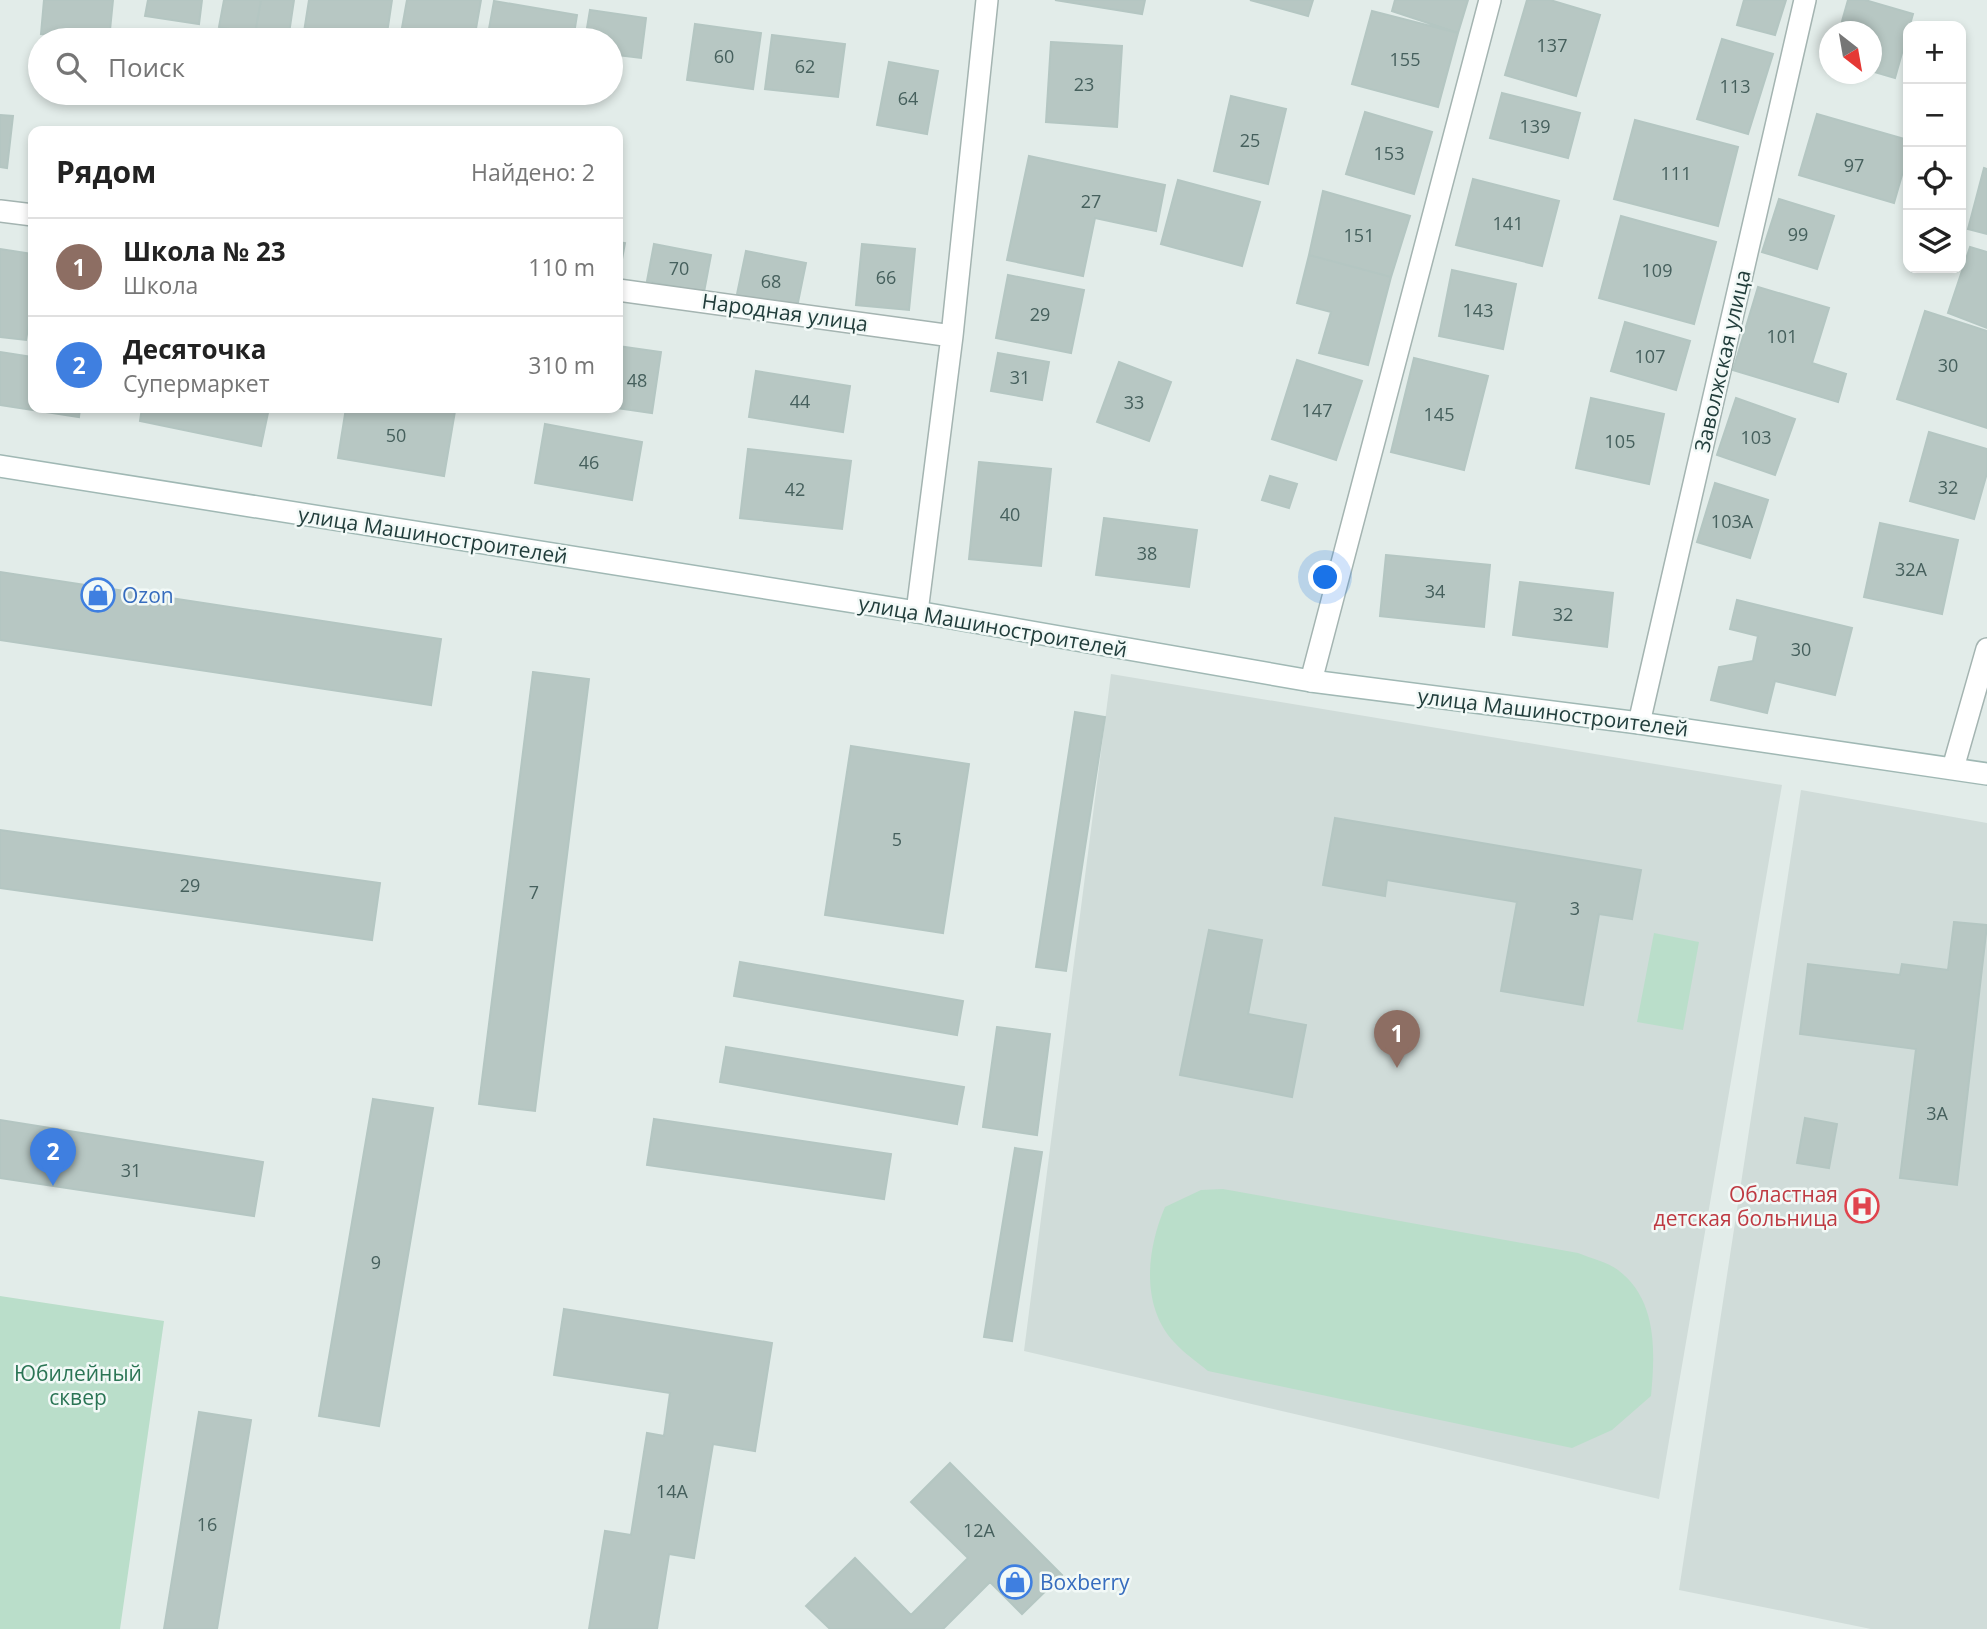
<!DOCTYPE html>
<html lang="ru">
<head>
<meta charset="utf-8">
<style>
	:root { --surface:#fff; --page:#f6f6f6; --text:#222; --muted:#767676; --line:#e0e0e0; --accent:#80583a }
	body { margin:0; font-family:"Open Sans",sans-serif; background:var(--page); color:var(--text) }
	.controls { position:absolute; right:21px; top:21px; display:grid; overflow:hidden; border-radius:14px; box-shadow:0 4px 10px #0003 }
	.controls button { width:63px; height:63px; display:grid; place-items:center; padding:0; border:0; border-bottom:2px solid var(--line); background:var(--surface); color:var(--text); font:35px sans-serif }
	.compass { position:absolute; left:1819px; top:21px; width:63px; height:63px; border-radius:50%; background:var(--surface); box-shadow:0 4px 10px #0003; rotate:149deg }
	.you { position:absolute; left:1326px; top:578px; width:24px; height:24px; margin:-18px; border:5px solid #fff; border-radius:50%; background:#1a73e8; box-shadow:0 0 0 10px #1a73e833 }
	.badge { display:grid; place-items:center; width:46px; height:46px; border-radius:50%; background:var(--accent); color:#fff; font-size:23px; font-weight:700 }
	.pin { position:absolute; translate:-50% -58px; filter:drop-shadow(0 2px 4px #0008) }
	.pin::after { content:''; position:absolute; top:37px; width:24px; height:21px; background:inherit; clip-path:polygon(0 0,100% 0,50% 100%) }
	.list { margin:0; padding:0; list-style:none }
	h2 { display:flex; justify-content:space-between; align-items:center; height:91px; margin:0; padding:0 28px; font-size:30px }
	h2 small { font-size:23px; font-weight:400; color:var(--muted) }
	.list li { display:grid; grid-template-columns:46px 1fr auto; gap:21px; align-items:center; box-sizing:border-box; height:98px; padding:0 28px; border-top:2px solid var(--line) }
	.list b { display:block; font-size:26px; white-space:nowrap }
	.list p { margin:0; font-size:23px; white-space:nowrap; color:var(--muted) }
	.list em { font-size:23px; font-style:normal; color:var(--muted) }
	.icon { flex:none; width:38px; height:38px; fill:none; stroke:currentColor; stroke-width:2; stroke-linecap:round; stroke-linejoin:round }
	.map { position:relative; flex:none; width:1987px; height:1629px; overflow:hidden }
	.search { position:absolute; background:var(--surface); box-shadow:0 4px 10px #0003; left:28px; top:28px; width:595px; height:77px; display:flex; align-items:center; gap:18px; box-sizing:border-box; padding:0 24px; border-radius:38px; color:var(--muted); font-size:26px }
	.panel { position:absolute; background:var(--surface); box-shadow:0 4px 10px #0003; left:28px; top:126px; width:595px; height:287px; border-radius:14px }
	.map>svg:first-child { display:block }
</style>
</head>
<body>
<div class="map">
<svg width="1987" height="1629" viewBox="0 0 1987 1629">
	<rect width="100%" height="100%" fill="#e2ece9"/>
	<path fill="#d0dcd9" d="M 1111,674 L 1782,785 L 1659,1499 L 1024,1351 Z
		M 1801,790 L 1987,823 L 1987,1629 L 1871,1629 L 1679,1590 Z"/>
	<path fill="#badeca" d="M 1654,933 L 1699,942 L 1683,1030 L 1637,1022 Z
		M 1223,1189 L 1578,1253 C 1590,1258 1608,1262 1618,1270 C 1658,1300 1655,1353 1651,1396 L 1612,1430 L 1572,1448 L 1208,1371 C 1197,1362 1184,1353 1174,1342 C 1140,1305 1147,1249 1165,1207 L 1201,1190 Z
		M 0,1296 L 164,1321 L 120,1629 L 0,1629 Z"/>
	<path fill="#b7c7c3" stroke="#b4c6c2" stroke-width="2" d="M 44,0 L 113,0 L 109,40 L 41,34 Z
		M 148,0 L 202,0 L 199,24 L 145,16 Z
		M 224,0 L 261,0 L 255,34 L 219,27 Z
		M 261,0 L 294,0 L 288,40 L 255,34 Z
		M 309,0 L 392,0 L 386,40 L 359,40 L 304,32 Z
		M 407,0 L 481,0 L 474,40 L 400,39 Z
		M 1055,0 L 1145,0 L 1142,14 Z
		M 1250,0 L 1313,0 L 1308,16 Z
		M 1395,0 L 1468,0 L 1458,33 L 1392,11 Z
		M 1527,0 L 1550,0 L 1600,15 L 1576,96 L 1505,75 Z
		M 1744,0 L 1786,0 L 1775,35 L 1737,25 Z
		M 1848,0 L 1865,0 L 1913,14 L 1895,78 L 1871,71 L 1871,32 L 1839,32 Z
		M 494,1 L 577,15 L 573,40 L 487,40 Z
		M 590,10 L 646,18 L 641,58 L 617,55 L 613,84 L 611,40 L 585,40 Z
		M 1372,11 L 1458,33 L 1438,107 L 1352,84 Z
		M 695,24 L 761,33 L 753,89 L 687,80 Z
		M 772,35 L 845,44 L 838,97 L 765,89 Z
		M 1722,39 L 1773,54 L 1748,134 L 1697,119 Z
		M 1051,42 L 1122,46 L 1117,127 L 1046,122 Z
		M 889,62 L 938,71 L 927,134 L 877,125 Z
		M 1502,93 L 1580,113 L 1568,158 L 1490,138 Z
		M 1231,96 L 1286,109 L 1268,184 L 1214,171 Z
		M 1365,112 L 1432,132 L 1414,194 L 1346,174 Z
		M 1817,114 L 1908,140 L 1908,154 L 1894,203 L 1799,175 Z
		M 0,115 L 13,116 L 7,168 L 0,167 Z
		M 1635,120 L 1738,147 L 1718,226 L 1614,199 Z
		M 1029,156 L 1165,185 L 1156,231 L 1095,218 L 1083,276 L 1007,260 Z
		M 1984,168 L 1987,169 L 1987,234 L 1968,229 Z
		M 1473,179 L 1559,201 L 1542,266 L 1456,245 Z
		M 1178,180 L 1260,202 L 1242,266 L 1161,244 Z
		M 1323,191 L 1410,216 L 1391,277 L 1309,255 Z
		M 1779,199 L 1834,216 L 1817,269 L 1762,252 Z
		M 1621,216 L 1716,242 L 1694,324 L 1599,298 Z
		M 618,242 L 625,243 L 618,281 Z
		M 654,244 L 711,255 L 704,292 L 647,281 Z
		M 862,244 L 915,249 L 909,310 L 856,305 Z
		M 1970,247 L 1987,252 L 1987,328 L 1948,313 Z
		M 0,249 L 33,254 L 33,300 L 26,340 L 0,337 Z
		M 746,251 L 806,263 L 796,312 L 736,299 Z
		M 1309,255 L 1391,277 L 1368,365 L 1319,353 L 1331,312 L 1297,303 Z
		M 1452,270 L 1516,284 L 1503,349 L 1439,336 Z
		M 1008,275 L 1084,290 L 1071,353 L 996,338 Z
		M 1758,287 L 1829,308 L 1812,363 L 1846,374 L 1838,402 L 1733,370 Z
		M 1925,311 L 1987,331 L 1987,428 L 1897,399 Z
		M 1625,322 L 1690,341 L 1676,390 L 1611,371 Z
		M 618,346 L 661,352 L 652,413 L 616,408 Z
		M 0,352 L 33,357 L 33,408 L 80,408 L 79,417 L 0,405 Z
		M 998,353 L 1049,362 L 1042,400 L 991,391 Z
		M 1414,358 L 1488,376 L 1464,470 L 1391,452 Z
		M 1297,360 L 1362,381 L 1336,460 L 1272,439 Z
		M 1119,362 L 1171,382 L 1149,441 L 1097,422 Z
		M 756,371 L 850,386 L 843,432 L 749,417 Z
		M 1591,398 L 1664,414 L 1649,484 L 1576,468 Z
		M 1736,398 L 1795,419 L 1775,475 L 1717,455 Z
		M 142,408 L 269,408 L 261,446 L 140,421 Z
		M 346,408 L 433,408 L 455,411 L 444,476 L 338,458 Z
		M 545,424 L 642,442 L 632,500 L 535,483 Z
		M 1929,432 L 1987,449 L 1987,473 L 1974,519 L 1910,501 Z
		M 748,449 L 851,461 L 842,529 L 740,518 Z
		M 979,462 L 1051,469 L 1041,566 L 969,559 Z
		M 1270,476 L 1297,484 L 1289,508 L 1262,500 Z
		M 1715,483 L 1768,500 L 1750,558 L 1697,542 Z
		M 1104,518 L 1197,530 L 1189,587 L 1096,575 Z
		M 1880,523 L 1958,540 L 1942,614 L 1864,597 Z
		M 1386,555 L 1490,565 L 1484,627 L 1380,616 Z
		M 0,572 L 441,639 L 431,705 L 0,640 Z
		M 1520,582 L 1613,593 L 1607,647 L 1513,635 Z
		M 1737,600 L 1852,628 L 1835,695 L 1775,681 L 1767,713 L 1711,700 L 1719,667 L 1753,661 L 1758,636 L 1730,629 Z
		M 533,672 L 589,679 L 535,1111 L 479,1104 Z
		M 1075,712 L 1105,717 L 1066,971 L 1036,967 Z
		M 851,746 L 969,764 L 943,933 L 825,915 Z
		M 1335,818 L 1641,870 L 1632,919 L 1599,914 L 1583,1005 L 1501,991 L 1517,902 L 1387,880 L 1385,896 L 1323,885 Z
		M 0,830 L 380,883 L 372,940 L 0,888 Z
		M 1954,922 L 1987,925 L 1957,1185 L 1900,1178 L 1916,1049 L 1800,1034 L 1808,964 L 1900,975 L 1902,964 L 1948,970 Z
		M 1209,930 L 1262,940 L 1248,1014 L 1306,1025 L 1292,1097 L 1180,1075 Z
		M 740,962 L 963,1001 L 957,1035 L 734,996 Z
		M 997,1027 L 1050,1034 L 1037,1135 L 983,1127 Z
		M 726,1047 L 964,1087 L 957,1124 L 720,1082 Z
		M 373,1099 L 433,1108 L 379,1426 L 319,1416 Z
		M 1805,1118 L 1837,1124 L 1829,1168 L 1797,1163 Z
		M 654,1119 L 891,1154 L 884,1199 L 647,1165 Z
		M 0,1120 L 263,1162 L 254,1216 L 0,1178 Z
		M 1015,1148 L 1042,1152 L 1012,1341 L 984,1337 Z
		M 564,1309 L 772,1343 L 755,1451 L 713,1444 L 694,1558 L 669,1554 L 657,1629 L 589,1629 L 605,1531 L 631,1535 L 647,1433 L 664,1436 L 670,1393 L 554,1375 Z
		M 199,1412 L 251,1420 L 217,1629 L 164,1629 Z
		M 950,1463 L 1062,1575 L 1022,1614 L 990,1582 L 943,1629 L 830,1629 L 806,1606 L 855,1558 L 911,1615 L 968,1558 L 911,1502 Z"/>
	<g fill="none" stroke-linecap="round" stroke-linejoin="round">
		<defs>
			<path id="street" d="M 0,211 L 33,215
				M 618,290 L 952,336
				M 917,612 L 952,336 L 987,0
				M 1311,681 L 1490,0
				M 1639,723 L 1805,0
				M 1953,768 L 1987,649"/>
			<path id="secondary" d="M 0,466 L 917,612 L 1311,681 L 1639,723 L 1987,774"/>
		</defs>
		<use href="#street" stroke="#a4b4b1" stroke-width="24"/>
		<use href="#secondary" stroke="#a0b8b4" stroke-width="24"/>
		<use href="#street" stroke="#fff" stroke-width="21"/>
		<use href="#secondary" stroke="#fff" stroke-width="21"/>
	</g>
	<defs>
		<symbol id="shop-ring" viewBox="-11 -11 22 22"><circle r="9.5" fill="#f2f9f7" stroke="#3f7fe0" stroke-width="1.5"/><path d="M-5-2.5h2.3a2.7 3.5 0 0 1 5.4 0H5L5.5 6h-11ZM-1.5-2.5h3a1.5 2.3 0 0 0-3 0Z" fill="#3f7fe0"/></symbol>
		<symbol id="hospital-ring" viewBox="-11 -11 22 22"><circle r="9.5" fill="#f2f9f7" stroke="#e0444e" stroke-width="1.5"/><path d="M-5-5h3v3.5h4V-5h3V5h-3V1.5h-4V5h-3Z" fill="#e0444e"/></symbol>
	</defs>
	<g fill-rule="evenodd">
		<use href="#shop-ring" x="79" y="576" width="38" height="38"/>
		<use href="#hospital-ring" x="1843" y="1187" width="38" height="38"/>
		<use href="#shop-ring" x="996" y="1563" width="38" height="38"/>
	</g>
	<g text-anchor="middle" dominant-baseline="central" stroke-width="5" stroke-linejoin="round" paint-order="stroke">
		<g font-size="18" fill="#46605d">
			<text x="1552" y="45">137</text>
			<text x="724" y="56">60</text>
			<text x="1405" y="59">155</text>
			<text x="805" y="66">62</text>
			<text x="1084" y="84">23</text>
			<text x="1735" y="86">113</text>
			<text x="908" y="98">64</text>
			<text x="1535" y="126">139</text>
			<text x="1250" y="140">25</text>
			<text x="1389" y="153">153</text>
			<text x="1854" y="165">97</text>
			<text x="1676" y="173">111</text>
			<text x="1091" y="201">27</text>
			<text x="1508" y="223">141</text>
			<text x="1798" y="234">99</text>
			<text x="1359" y="235">151</text>
			<text x="679" y="268">70</text>
			<text x="1657" y="270">109</text>
			<text x="886" y="277">66</text>
			<text x="771" y="281">68</text>
			<text x="1478" y="310">143</text>
			<text x="1040" y="314">29</text>
			<text x="1782" y="336">101</text>
			<text x="1650" y="356">107</text>
			<text x="1948" y="365">30</text>
			<text x="1020" y="377">31</text>
			<text x="637" y="380">48</text>
			<text x="800" y="401">44</text>
			<text x="1134" y="402">33</text>
			<text x="1317" y="410">147</text>
			<text x="1439" y="414">145</text>
			<text x="396" y="435">50</text>
			<text x="1756" y="437">103</text>
			<text x="1620" y="441">105</text>
			<text x="589" y="462">46</text>
			<text x="1948" y="487">32</text>
			<text x="795" y="489">42</text>
			<text x="1010" y="514">40</text>
			<text x="1732" y="521">103А</text>
			<text x="1147" y="553">38</text>
			<text x="1911" y="569">32А</text>
			<text x="1435" y="591">34</text>
			<text x="1563" y="614">32</text>
			<text x="1801" y="649">30</text>
			<text x="897" y="839">5</text>
			<text x="190" y="885">29</text>
			<text x="534" y="892">7</text>
			<text x="1575" y="908">3</text>
			<text x="1937" y="1113">3А</text>
			<text x="131" y="1170">31</text>
			<text x="376" y="1262">9</text>
			<text x="672" y="1491">14А</text>
			<text x="207" y="1524">16</text>
			<text x="979" y="1530">12А</text>
		</g>
		<g font-size="21" fill="#213d3b" stroke="#f2f9f7">
			<text transform="translate(785 312) rotate(8)">Народная улица</text>
			<text transform="translate(1722 361) rotate(-77)">Заволжская улица</text>
			<text transform="translate(433 535) rotate(9)">улица Машиностроителей</text>
			<text transform="translate(993 626) rotate(10)">улица Машиностроителей</text>
			<text transform="translate(1553 712) rotate(7)">улица Машиностроителей</text>
		</g>
		<g font-size="21" fill="#366cbe" stroke="#f2f9f7" text-anchor="start">
			<text x="122" y="595">Ozon</text>
			<text x="1040" y="1582">Boxberry</text>
		</g>
		<g font-size="21" fill="#be3a42" stroke="#f2f9f7" text-anchor="end">
			<text x="1838" y="1194">Областная<tspan x="1838" dy="24">детская больница</tspan></text>
		</g>
		<g font-size="21" fill="#2b7555" stroke="#f2f9f7">
			<text x="78" y="1373">Юбилейный<tspan x="78" dy="24">сквер</tspan></text>
		</g>
	</g>
</svg>
<div class="controls">
<button>+</button>
<button>−</button>
<button><svg class="icon" aria-label="locate" viewBox="0 0 24 24"><circle cx="12" cy="12" r="6"/><path d="M12 2v4M12 18v4M2 12h4M18 12h4"/></svg></button>
<button><svg class="icon" aria-label="layers" viewBox="0 0 24 24"><path d="M12 4l9 5-9 5-9-5zM3 14l9 5 9-5"/></svg></button>
</div>
<svg class="compass" viewBox="-18 -18 36 36"><path d="M0-13l5 13h-10z" fill="#e53935"/><path d="M0 13l5-13h-10z" fill="#767676"/></svg>
<div class="you"></div>
<div class="pin badge" style="left:1397px;top:1068px;background:#8d6e63">1</div>
<div class="pin badge" style="left:53px;top:1186px;background:#3f7fe0">2</div>
<div class="search"><svg class="icon" aria-label="search" viewBox="0 0 24 24"><circle cx="10" cy="10" r="6"/><path d="M15 15l6 6"/></svg>Поиск</div>
<section class="panel">
<h2>Рядом<small>Найдено: 2</small></h2>
<ul class="list">
<li><span class="badge" style="background:#8d6e63">1</span><div><b>Школа № 23</b><p>Школа</p></div><em>110 m</em></li>
<li><span class="badge" style="background:#3f7fe0">2</span><div><b>Десяточка</b><p>Супермаркет</p></div><em>310 m</em></li>
</ul>
</section>
</div>
</body>
</html>
